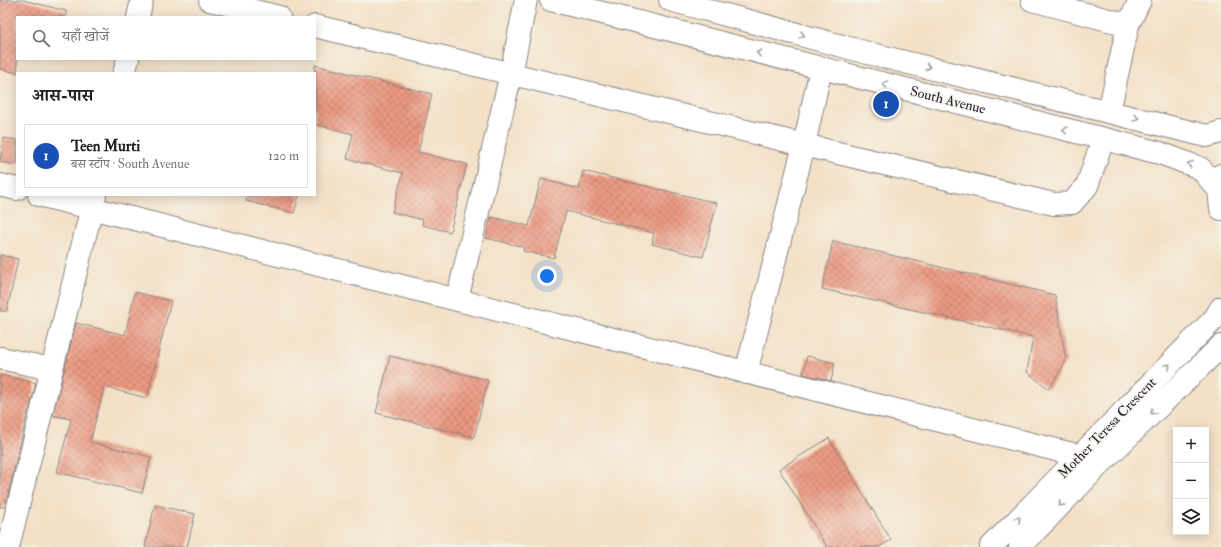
<!DOCTYPE html>
<html lang="hi">
<head>
<meta charset="utf-8">
<style>
	:root { --surface:#fff; --page:#f2f2f2; --text:#202124; --muted:#757577; --line:#e0e0e0; --accent:#1a73e8 }
	body { margin:0; font-family:"IM FELL Double Pica","Noto Serif Devanagari",serif; background:var(--page); color:var(--text) }
	.controls { position:absolute; right:12px; bottom:12px; display:grid; overflow:hidden; border-radius:0px; box-shadow:0 2px 10px #0003 }
	.controls button { width:36px; height:36px; display:grid; place-items:center; padding:0; border:0; border-bottom:1px solid var(--line); background:var(--surface); color:var(--text); font:20px sans-serif }
	.you { position:absolute; left:547px; top:276px; width:14px; height:14px; margin:-10px; border:3px solid #fff; border-radius:50%; background:#1a73e8; box-shadow:0 0 0 6px #1a73e833 }
	.badge { display:grid; place-items:center; width:26px; height:26px; border-radius:50%; background:var(--accent); color:#fff; font-size:13px; font-weight:700 }
	.pin { position:absolute; translate:-50% -50%; border:2px solid #fff; box-shadow:0 1px 4px #0006 }
	.list { margin:0; padding:0; list-style:none }
	h2 { display:flex; justify-content:space-between; align-items:center; height:52px; margin:0; padding:0 16px; font-size:17px }
	h2 small { font-size:13px; font-weight:400; color:var(--muted) }
	.list li { display:grid; grid-template-columns:26px 1fr auto; gap:12px; align-items:center; box-sizing:border-box; height:64px; margin:0 8px 8px; padding:0 8px; border:1px solid var(--line); border-radius:0px }
	.list b { display:block; font-size:15px; white-space:nowrap }
	.list p { margin:0; font-size:13px; white-space:nowrap; color:var(--muted) }
	.list em { font-size:13px; font-style:normal; color:var(--muted) }
	.icon { flex:none; width:22px; height:22px; fill:none; stroke:currentColor; stroke-width:2; stroke-linecap:round; stroke-linejoin:round }
	.map { position:relative; flex:none; width:1221px; height:547px; overflow:hidden }
	.search { position:absolute; background:var(--surface); box-shadow:0 2px 10px #0003; left:16px; top:16px; width:300px; height:44px; display:flex; align-items:center; gap:10px; box-sizing:border-box; padding:0 14px; border-radius:0px; color:var(--muted); font-size:15px }
	.panel { position:absolute; background:var(--surface); box-shadow:0 2px 10px #0003; left:16px; top:72px; width:300px; height:124px; border-radius:0px }
	.map>svg:first-child { display:block }
</style>
</head>
<body>
<div class="map">
<svg width="1221" height="547" viewBox="0 0 1221 547">
	<defs>
		<pattern id="building-cross-hatch" width="8" height="8" patternUnits="userSpaceOnUse"><rect width="8" height="8" fill="#ec9a82"/><path d="M0 0l8 8M0 8l8-8" fill="none" stroke="#bf7d6c"/></pattern>
	</defs>
	<rect width="100%" height="100%" fill="#f7f3e8"/>
	<filter id="ink" filterUnits="userSpaceOnUse"><feTurbulence type="fractalNoise" baseFrequency=".025" numOctaves="2"/><feDisplacementMap in="SourceGraphic" scale="8" xChannelSelector="R" yChannelSelector="G"/><feConvolveMatrix kernelMatrix="1 2 1 2 8 2 1 2 1" color-interpolation-filters="sRGB"/></filter>
	<filter id="wash" filterUnits="userSpaceOnUse"><feTurbulence type="fractalNoise" baseFrequency=".012" numOctaves="4" result="noise"/><feDisplacementMap in="SourceGraphic" scale="16" xChannelSelector="R" yChannelSelector="G"/><feGaussianBlur stdDeviation="0.9" result="paint"/><feColorMatrix in="noise" values="0 0 0 0 0 0 0 0 0 0 0 0 0 0 0 0 0 1.4 0 .05"/><feComposite in="paint" operator="in"/></filter>
	<g filter="url(#wash)">
		<rect width="100%" height="100%" fill="#f3e1c7"/>
		<g id="blocks">
			<path fill="url(#building-cross-hatch)" d="M 0,0 L 23,0 L 66,11 L 66,17 L 17,17 L 17,73 L 0,69 Z
				M 315,65 L 432,94 L 418,152 L 467,164 L 450,232 L 422,225 L 423,220 L 392,212 L 403,173 L 347,159 L 353,134 L 315,124 Z
				M 3,138 L 17,140 L 17,165 L 0,162 Z
				M 583,171 L 717,203 L 703,257 L 652,244 L 654,233 L 566,211 L 554,258 L 523,251 L 524,247 L 486,238 L 491,217 L 529,226 L 541,179 L 579,189 Z
				M 247,195 L 299,195 L 294,213 L 246,201 Z
				M 833,241 L 1055,295 L 1066,361 L 1049,389 L 1027,372 L 1033,337 L 822,289 Z
				M 0,255 L 18,259 L 7,311 L 0,311 Z
				M 135,292 L 171,301 L 147,398 L 104,387 L 90,442 L 151,457 L 142,493 L 57,472 L 71,419 L 53,415 L 76,323 L 125,335 Z
				M 390,356 L 488,380 L 474,437 L 376,413 Z
				M 807,356 L 835,363 L 831,381 L 803,374 Z
				M 0,375 L 36,383 L 29,411 L 28,411 L 5,507 L 0,507 Z
				M 829,438 L 891,540 L 879,547 L 827,547 L 779,469 Z
				M 155,505 L 195,514 L 187,547 L 145,547 Z"/>
		</g>
	</g>
	<g filter="url(#ink)">
		<use href="#blocks" fill-opacity="0" stroke="#8a8281" stroke-width="1"/>
		<g fill="none" stroke-linecap="round" stroke-linejoin="round">
			<defs>
				<path id="minor" d="M 210,0 L 279,17
					M 1032,0 L 1128,25 L 1109,112
					M 138,17 L 142,0
					M 1128,25 L 1140,0
					M 315,26 L 804,145 L 1054,204 L 1072,203 L 1087,186 L 1103,139
					M 124,73 L 128,59
					M 0,185 L 17,189
					M 39,195 L 1080,456
					M 457,300 L 511,74 L 526,0
					M 0,358 L 51,369
					M 746,373 L 804,145 L 821,68
					M 8,547 L 95,195"/>
				<path id="secondary" d="M 551,0 L 1160,153 L 1200,168 L 1219,190
					M 670,0 L 868,53 L 1166,126 L 1207,136 L 1221,132
					M 1221,175 L 1219,190 L 1221,209
					M 991,547 L 1215,318 L 1221,308
					M 1020,547 L 1100,464 L 1221,346"/>
			</defs>
			<use href="#minor" stroke="#8a8281" stroke-width="24"/>
			<use href="#secondary" stroke="#8a8281" stroke-width="24"/>
			<use href="#minor" stroke="#fff" stroke-width="22"/>
			<use href="#secondary" stroke="#fff" stroke-width="22"/>
		</g>
		<defs><path id="oneway-chevron" d="M-2-3.5L2.5 0L-2 3.5" fill="none" stroke-width="1.6" stroke-linecap="round" stroke-linejoin="round"/></defs>
		<g stroke="#9c9ca7">
			<use href="#oneway-chevron" transform="translate(802 35) rotate(15)"/>
			<use href="#oneway-chevron" transform="translate(759 53) rotate(-166)"/>
			<use href="#oneway-chevron" transform="translate(928 67) rotate(14)"/>
			<use href="#oneway-chevron" transform="translate(885 84) rotate(-166)"/>
			<use href="#oneway-chevron" transform="translate(1136 118) rotate(14)"/>
			<use href="#oneway-chevron" transform="translate(1065 130) rotate(-166)"/>
			<use href="#oneway-chevron" transform="translate(1190 164) rotate(-157)"/>
			<use href="#oneway-chevron" transform="translate(1168 366) rotate(-45)"/>
			<use href="#oneway-chevron" transform="translate(1153 412) rotate(135)"/>
			<use href="#oneway-chevron" transform="translate(1061 504) rotate(134)"/>
			<use href="#oneway-chevron" transform="translate(1018 519) rotate(-46)"/>
		</g>
	</g>
	<g text-anchor="middle" dominant-baseline="central" stroke-width="3" stroke-linejoin="round" paint-order="stroke">
		<g font-size="14" fill="#22223b" stroke="#f7f3e8">
			<text transform="translate(948 100) rotate(14)">South Avenue</text>
			<text transform="translate(1107 428) rotate(-46)">Mother Teresa Crescent</text>
		</g>
	</g>
</svg>
<div class="controls">
<button>+</button>
<button>−</button>
<button><svg class="icon" aria-label="layers" viewBox="0 0 24 24"><path d="M12 4l9 5-9 5-9-5zM3 14l9 5 9-5"/></svg></button>
</div>
<div class="you"></div>
<div class="pin badge" style="left:886px;top:104px;background:#1a4fb4">1</div>
<div class="search"><svg class="icon" aria-label="search" viewBox="0 0 24 24"><circle cx="10" cy="10" r="6"/><path d="M15 15l6 6"/></svg>यहाँ खोजें</div>
<section class="panel">
<h2>आस-पास<small></small></h2>
<ul class="list">
<li><span class="badge" style="background:#1a4fb4">1</span><div><b>Teen Murti</b><p>बस स्टॉप · South Avenue</p></div><em>120 m</em></li>
</ul>
</section>
</div>
</body>
</html>
